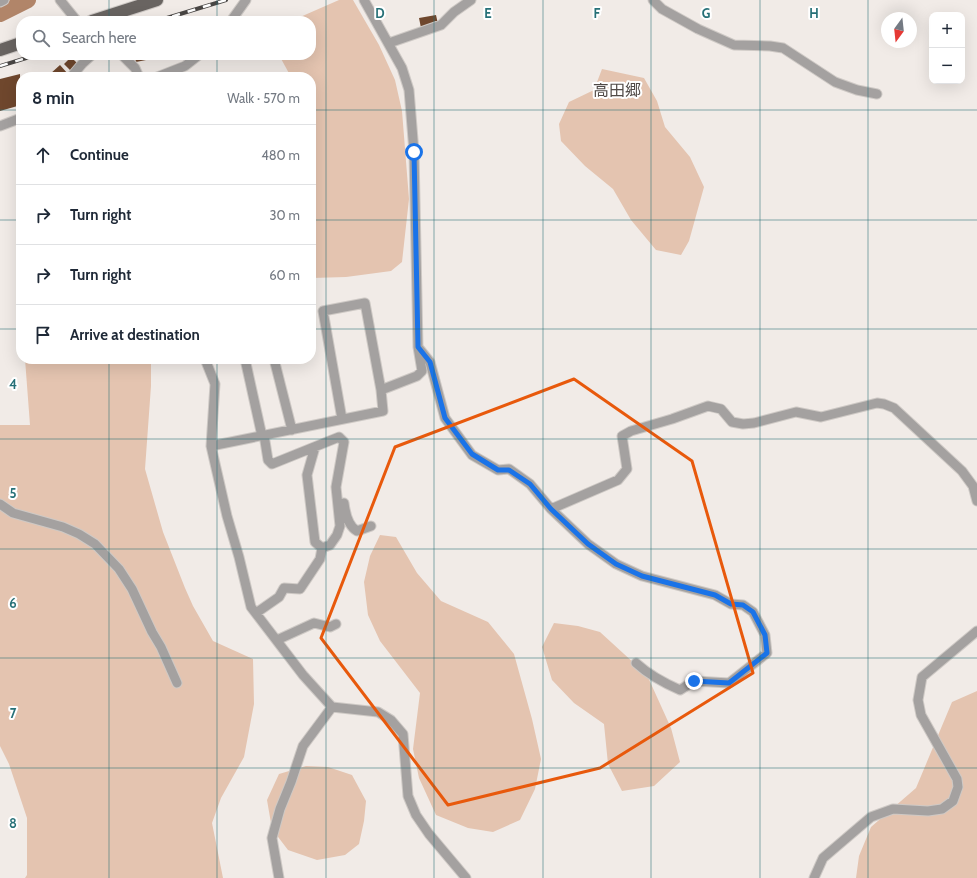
<!DOCTYPE html>
<html lang="en">
<head>
<meta charset="utf-8">
<style>
	:root { --surface:#fff; --page:#f2f2f3; --text:#1f2937; --muted:#747a83; --line:#e0e1e3 }
	body { margin:0; font-family:Cabin,"Noto Sans JP",sans-serif; background:var(--page); color:var(--text) }
	.controls { position:absolute; right:12px; top:12px; display:grid; overflow:hidden; border-radius:8px; box-shadow:0 4px 16px #0002 }
	.controls button { width:36px; height:36px; display:grid; place-items:center; padding:0; border:0; border-bottom:1px solid var(--line); background:var(--surface); color:var(--text); font:20px sans-serif }
	.compass { position:absolute; left:881px; top:12px; width:36px; height:36px; border-radius:50%; background:var(--surface); box-shadow:0 4px 16px #0002; rotate:195deg }
	.stop { position:absolute; width:12px; height:12px; margin:-9px; border:3px solid #1a73e8; border-radius:50%; background:#fff }
	.stop.end { background:#1a73e8; border-color:#fff; box-shadow:0 1px 4px #0008 }
	.list { margin:0; padding:0; list-style:none }
	h2 { display:flex; justify-content:space-between; align-items:center; height:52px; margin:0; padding:0 16px; font-size:17px }
	h2 small { font-size:13px; font-weight:400; color:var(--muted) }
	.list li { display:grid; grid-template-columns:26px 1fr auto; gap:12px; align-items:center; box-sizing:border-box; height:60px; padding:0 16px; border-top:1px solid var(--line) }
	.list b { display:block; font-size:15px; white-space:nowrap }
	.list em { font-size:13px; font-style:normal; color:var(--muted) }
	.icon { flex:none; width:22px; height:22px; fill:none; stroke:currentColor; stroke-width:2; stroke-linecap:round; stroke-linejoin:round }
	.map { position:relative; flex:none; width:977px; height:878px; overflow:hidden }
	.search { position:absolute; background:var(--surface); box-shadow:0 4px 16px #0002; left:16px; top:16px; width:300px; height:44px; display:flex; align-items:center; gap:10px; box-sizing:border-box; padding:0 14px; border-radius:16px; color:var(--muted); font-size:15px }
	.panel { position:absolute; background:var(--surface); box-shadow:0 4px 16px #0002; left:16px; top:72px; width:300px; height:292px; border-radius:16px }
	.map>svg:first-child { display:block }
</style>
</head>
<body>
<div class="map">
<svg width="977" height="878" viewBox="0 0 977 878">
	<rect width="100%" height="100%" fill="#f1ebe7"/>
	<path fill="#e4c4b0" d="M 339,0 L 353,0 L 379,45 L 395,80 L 402,111 L 409,199 L 402,262 L 391,271 L 346,277 L 312,278 L 311,277 L 311,77 L 291,77 L 279,55 L 311,55 L 311,21 L 291,21 Z
		M 602,69 L 644,78 L 657,101 L 665,127 L 690,157 L 704,187 L 689,241 L 681,255 L 656,250 L 631,220 L 613,189 L 585,166 L 561,141 L 559,124 L 569,102 L 594,90 Z
		M 25,359 L 151,359 L 151,386 L 145,469 L 163,532 L 185,588 L 193,606 L 213,641 L 253,659 L 254,704 L 244,757 L 221,798 L 212,823 L 223,878 L 25,878 L 27,875 L 27,818 L 9,764 L 0,746 L 0,425 L 30,425 Z
		M 380,535 L 396,537 L 417,573 L 441,601 L 488,622 L 514,654 L 532,719 L 541,759 L 535,789 L 520,820 L 493,832 L 468,828 L 436,815 L 419,778 L 413,749 L 420,693 L 380,641 L 368,615 L 364,582 L 370,556 Z
		M 554,623 L 578,626 L 600,632 L 647,675 L 671,728 L 680,762 L 654,786 L 622,791 L 608,764 L 604,724 L 574,703 L 552,680 L 542,647 Z
		M 977,691 L 977,878 L 856,878 L 859,856 L 871,827 L 916,788 L 952,702 Z
		M 306,766 L 328,767 L 352,775 L 366,801 L 364,821 L 359,844 L 345,855 L 317,860 L 288,850 L 272,829 L 267,800 L 279,774 Z"/>
	<g fill="none" stroke-linecap="round" stroke-linejoin="round">
		<path stroke="#b18569" stroke-width="16" d="M 0,14 L 28,0"/>
	</g>
	<path fill="#6f472d" d="M 436,15 L 438,24 L 421,28 L 419,18 Z
		M 134,55 L 150,55 L 151,59 L 136,62 Z
		M 71,57 L 78,64 L 71,71 L 64,64 Z
		M 60,65 L 68,74 L 64,77 L 53,77 L 50,74 Z
		M 20,74 L 21,105 L 0,111 L 0,79 Z"/>
	<g fill="none" stroke-linecap="round" stroke-linejoin="round">
		<defs>
			<path id="street" d="M 60,0 L 77,21
				M 653,0 L 662,9 L 698,29 L 734,45 L 770,46 L 783,48 L 835,82 L 857,90 L 877,94
				M 0,2 L 4,0
				M 231,21 L 246,0
				M 389,43 L 441,25 L 454,12 L 471,0
				M 122,55 L 135,68 L 139,77
				M 71,77 L 82,64 L 92,55
				M 157,77 L 185,66 L 199,55
				M 0,126 L 21,118
				M 418,347 L 430,362 L 445,418 L 472,455 L 498,470 L 509,469 L 530,484 L 551,509 L 588,544 L 616,564 L 642,576 L 715,595 L 731,604 L 743,605 L 753,612 L 765,635 L 767,653 L 729,683 L 694,681 L 680,690 C 664,683 649,675 636,663
				M 205,359 L 215,384 L 211,446 L 227,516 L 239,557 L 251,607 L 303,675 L 332,707 L 378,712 L 391,720 L 403,734 L 408,796 L 416,815 L 429,834 L 466,878
				M 245,359 L 262,436
				M 274,359 L 292,430
				M 342,419 L 323,311 L 365,303 L 381,390
				M 264,435 L 268,460 L 272,464 L 339,437 L 344,442 L 336,487 L 340,526 L 337,535 L 330,545 L 322,548 L 315,542 L 307,475 L 315,447
				M 211,446 L 383,411 L 381,390 L 417,376 L 422,371 L 418,347 L 414,152 L 409,90 L 402,68 L 364,0
				M 344,503 C 345,511 348,526 357,531 L 371,526
				M 0,504 L 13,513 L 63,527 L 79,534 L 95,544 L 119,569 L 132,589 L 152,632 L 161,647 L 177,683
				M 551,509 L 618,480 L 627,469 L 622,436 L 631,431 L 672,419 L 708,406 L 721,409 L 732,422 L 743,424 L 754,423 L 796,412 L 821,417 L 877,403 L 884,404 L 894,408 L 962,471 L 973,486 L 977,501
				M 256,613 L 279,597 L 284,588 L 300,589 L 320,559 L 322,548
				M 277,640 L 314,623 L 330,627 L 336,624
				M 279,878 L 272,838 L 280,809 L 291,782 L 303,746 L 332,707
				M 814,878 L 823,858 L 871,817 L 893,809 L 928,811 L 942,809 L 953,801 L 958,787 L 957,779 L 921,715 L 918,700 L 922,677 L 977,631"/>
			<path id="primary" d="M 92,21 L 157,0
				M 0,50 L 21,43"/>
		</defs>
		<use href="#street" stroke="#cec9c5" stroke-width="11"/>
		<use href="#primary" stroke="#cec9c5" stroke-width="14"/>
		<use href="#street" stroke="#a4a1a0" stroke-width="9"/>
		<use href="#primary" stroke="#696461" stroke-width="12"/>
		<defs>
			<path id="rail" d="M 157,21 L 226,0
				M 0,66 L 36,55"/>
		</defs>
		<use href="#rail" stroke="#494644" stroke-width="4"/>
		<use href="#rail" stroke="#fff" stroke-width="2.5" stroke-dasharray="8" stroke-linecap="butt"/>
	</g>
	<g fill="none" stroke-linecap="round" stroke-linejoin="round">
		<path stroke="#1a73e8" stroke-width="5" d="M 414,152 L 418,347 L 430,362 L 445,418 L 472,454 L 498,470 L 509,470 L 530,484 L 551,509 L 588,544 L 616,564 L 642,576 L 715,595 L 731,604 L 743,605 L 753,612 L 765,635 L 767,653 L 729,683 L 694,681"/>
	</g>
	<path fill="none" stroke="#e8590c" stroke-width="3" stroke-linejoin="round" d="M 574,379 L 692,461 L 753,673 L 600,768 L 448,805 L 321,638 L 395,447 Z"/>
	<path fill="none" stroke="#267077" stroke-width="1" stroke-opacity="0.55" d="M 109,0 L 109,21M 217,0 L 217,21M 326,0 L 326,878M 434,0 L 434,878M 543,0 L 543,878M 651,0 L 651,878M 760,0 L 760,878M 868,0 L 868,878M 109,55 L 109,77M 217,55 L 217,77M 0,110 L 21,110M 311,110 L 977,110M 0,220 L 21,220M 311,220 L 977,220M 0,329 L 21,329M 311,329 L 977,329M 109,359 L 109,878M 217,359 L 217,878M 0,439 L 977,439M 0,549 L 977,549M 0,658 L 977,658M 0,768 L 977,768"/>
	<g text-anchor="middle" dominant-baseline="central" stroke-width="4" stroke-linejoin="round" paint-order="stroke">
		<g font-size="16" fill="#514b48" stroke="#fff">
			<text x="617" y="90">高田郷</text>
		</g>
	</g>
	<g font-size="13" text-anchor="middle" font-weight="bold" fill="#267077" stroke="#fff" stroke-width="4" stroke-linejoin="round" paint-order="stroke">
		<text x="380" y="18">D</text>
		<text x="488" y="18">E</text>
		<text x="597" y="18">F</text>
		<text x="706" y="18">G</text>
		<text x="814" y="18">H</text>
		<text x="13" y="389">4</text>
		<text x="13" y="498">5</text>
		<text x="13" y="608">6</text>
		<text x="13" y="718">7</text>
		<text x="13" y="828">8</text>
	</g>
</svg>
<div class="controls">
<button>+</button>
<button>−</button>
</div>
<svg class="compass" viewBox="-18 -18 36 36"><path d="M0-13l5 13h-10z" fill="#e53935"/><path d="M0 13l5-13h-10z" fill="#747a83"/></svg>
<div class="stop" style="left:414px;top:152px"></div>
<div class="stop end" style="left:694px;top:681px"></div>
<div class="search"><svg class="icon" aria-label="search" viewBox="0 0 24 24"><circle cx="10" cy="10" r="6"/><path d="M15 15l6 6"/></svg>Search here</div>
<section class="panel">
<h2>8 min<small>Walk · 570 m</small></h2>
<ul class="list">
<li><svg class="icon" aria-label="ahead" viewBox="0 0 24 24"><path d="M12 20V5M6 11l6-6 6 6"/></svg><div><b>Continue</b></div><em>480 m</em></li>
<li><svg class="icon" aria-label="right" viewBox="0 0 24 24"><path d="M7 20v-9h11M14 6l5 5-5 5"/></svg><div><b>Turn right</b></div><em>30 m</em></li>
<li><svg class="icon" aria-label="right" viewBox="0 0 24 24"><path d="M7 20v-9h11M14 6l5 5-5 5"/></svg><div><b>Turn right</b></div><em>60 m</em></li>
<li><svg class="icon" aria-label="arrive" viewBox="0 0 24 24"><path d="M6 21V4h12l-3 4 3 4H6"/></svg><div><b>Arrive at destination</b></div></li>
</ul>
</section>
</div>
</body>
</html>
